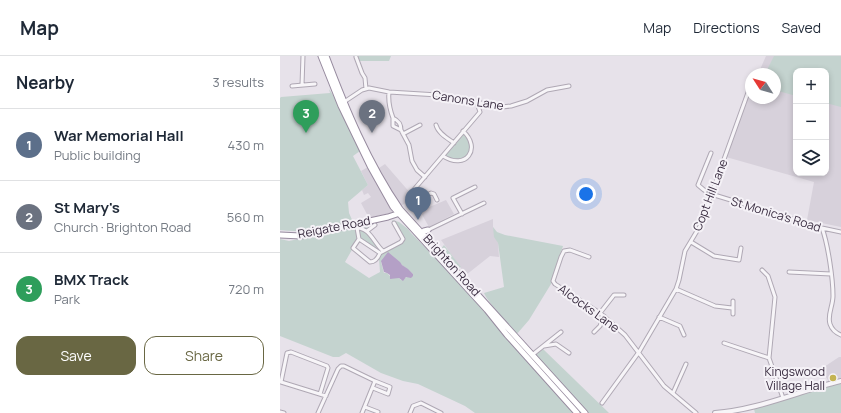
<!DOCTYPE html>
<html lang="en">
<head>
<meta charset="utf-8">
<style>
	:root { --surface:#fff; --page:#f2f2f3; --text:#1f2937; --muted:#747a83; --line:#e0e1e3; --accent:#696743 }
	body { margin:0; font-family:Manrope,sans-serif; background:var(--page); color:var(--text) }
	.controls { position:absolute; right:12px; top:12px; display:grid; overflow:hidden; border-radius:8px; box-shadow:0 2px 6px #0003 }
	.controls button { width:36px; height:36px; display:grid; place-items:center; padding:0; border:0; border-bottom:1px solid var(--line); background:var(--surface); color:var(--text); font:20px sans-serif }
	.compass { position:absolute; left:465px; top:12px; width:36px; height:36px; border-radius:50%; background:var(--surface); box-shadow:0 2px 6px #0003; rotate:306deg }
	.you { position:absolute; left:306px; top:138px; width:14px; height:14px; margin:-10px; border:3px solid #fff; border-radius:50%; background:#1a73e8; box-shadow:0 0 0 6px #1a73e833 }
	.badge { display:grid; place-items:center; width:26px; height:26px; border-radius:50%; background:var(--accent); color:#fff; font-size:13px; font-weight:700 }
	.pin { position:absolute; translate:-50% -33px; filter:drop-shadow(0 1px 2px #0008) }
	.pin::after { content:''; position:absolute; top:21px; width:14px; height:12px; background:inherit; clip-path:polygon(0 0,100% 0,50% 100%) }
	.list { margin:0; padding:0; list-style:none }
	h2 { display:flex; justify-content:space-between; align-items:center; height:52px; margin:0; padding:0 16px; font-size:17px }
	h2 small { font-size:13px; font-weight:400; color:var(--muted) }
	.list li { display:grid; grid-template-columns:26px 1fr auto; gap:12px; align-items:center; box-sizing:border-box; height:72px; padding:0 16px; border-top:1px solid var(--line) }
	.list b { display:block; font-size:15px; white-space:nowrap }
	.list p { margin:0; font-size:13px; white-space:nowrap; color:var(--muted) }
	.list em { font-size:13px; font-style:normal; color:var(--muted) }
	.actions { display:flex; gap:8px; padding:12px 16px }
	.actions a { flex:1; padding:9px 0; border:1px solid var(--accent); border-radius:12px; text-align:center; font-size:14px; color:var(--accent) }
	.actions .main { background:var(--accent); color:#fff }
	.icon { flex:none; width:22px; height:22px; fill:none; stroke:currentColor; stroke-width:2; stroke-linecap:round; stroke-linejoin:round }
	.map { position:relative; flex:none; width:561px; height:357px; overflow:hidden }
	header { display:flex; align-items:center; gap:24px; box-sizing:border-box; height:56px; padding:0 20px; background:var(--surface); border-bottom:1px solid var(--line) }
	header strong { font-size:19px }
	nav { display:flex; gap:22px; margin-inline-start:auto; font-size:14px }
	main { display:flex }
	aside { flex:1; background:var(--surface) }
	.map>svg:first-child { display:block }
</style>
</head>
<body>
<header>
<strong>Map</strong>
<nav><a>Map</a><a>Directions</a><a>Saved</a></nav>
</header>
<main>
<aside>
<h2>Nearby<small>3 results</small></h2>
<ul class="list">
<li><span class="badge" style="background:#5c6f8a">1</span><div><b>War Memorial Hall</b><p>Public building</p></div><em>430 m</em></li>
<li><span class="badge" style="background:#6b7280">2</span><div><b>St Mary's</b><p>Church · Brighton Road</p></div><em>560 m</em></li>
<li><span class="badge" style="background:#2e9e5b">3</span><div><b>BMX Track</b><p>Park</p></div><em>720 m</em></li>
</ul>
<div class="actions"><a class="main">Save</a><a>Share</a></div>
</aside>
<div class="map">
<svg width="561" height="357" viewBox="0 0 561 357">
	<rect width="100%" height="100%" fill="#e7e2ea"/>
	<path fill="#d7d1db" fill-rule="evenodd" d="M 486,0 L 561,0 L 561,171 L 527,164 L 534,126 L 446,101 L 471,33 L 471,42 L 495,42 L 495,18 L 478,18 ZM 516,15 L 546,15 L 546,117 L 516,117 Z
		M 105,108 L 132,139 L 124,148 L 110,157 L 89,162 L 81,147 L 91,141 L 88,137 L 84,139 L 82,134 L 88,129 L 81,115 L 88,111 L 99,112 Z
		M 166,144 L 174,158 L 149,171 L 140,155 Z
		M 213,163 L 213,171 L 218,187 L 219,201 L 210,200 L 186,219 L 161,184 Z
		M 559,301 L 561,301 L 561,323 L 549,326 L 541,313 Z"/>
	<path fill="#c4d3cf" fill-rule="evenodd" d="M 78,0 L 111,0 L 109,5 L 80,5 Z
		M 494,0 L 561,0 L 561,51 L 546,47 L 546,15 L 516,15 L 516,40 L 495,34 L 495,18 L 485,18 Z
		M 49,33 L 55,42 L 80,95 L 73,100 L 88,129 L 68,146 L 69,157 L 73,166 C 50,172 24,177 0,174 L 0,42 L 1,41 L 50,37 Z
		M 183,75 L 189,80 L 191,96 C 181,109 177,105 164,100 Z
		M 112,164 L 119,166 L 128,173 L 131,177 L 142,188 L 194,243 L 294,357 L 195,357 L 185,350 L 138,328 L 123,325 L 101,317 L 66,297 L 59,301 L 53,301 L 0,280 L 0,183 L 9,185 L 99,166 L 87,175 L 98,190 L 95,193 L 79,183 L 73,192 L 65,206 L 89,222 L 100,216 L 99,203 L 101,198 L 123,187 L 124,181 ZM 112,200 L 122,209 L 133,218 L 121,224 L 119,222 L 110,222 L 110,220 L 107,217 L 104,217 L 101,206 Z
		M 213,171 L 217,176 L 225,179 L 283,190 L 271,228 L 249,264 L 236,279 L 223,265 L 206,241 L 204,237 L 224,231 L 218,187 L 214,181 Z
		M 164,189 L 181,211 L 179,212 L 176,212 L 160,194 Z
		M 263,293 L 329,357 L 307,357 L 255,299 Z
		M 561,325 L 561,357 L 475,357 L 474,353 L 503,342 Z"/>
	<path fill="#b4a0c6" d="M 108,196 L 120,206 L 122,209 L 128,213 L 133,218 L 133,220 L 131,222 L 126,221 L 123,225 L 119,222 L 110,223 L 110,219 L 107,217 L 104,216 L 101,205 Z"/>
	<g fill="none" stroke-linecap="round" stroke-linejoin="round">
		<defs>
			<path id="minor" d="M 76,1 L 82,17 L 85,22 L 86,33
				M 22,29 L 23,0
				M 12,30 L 35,28
				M 109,36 C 108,45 110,54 113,62 C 119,65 121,68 121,74
				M 64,46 L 82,34 L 89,32 L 109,36 L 158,39 L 222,51 L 231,50 L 247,45 L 267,34 L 289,30
				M 113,62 L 113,70 L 121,74 L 129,89 L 132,105 L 137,114 L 145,121
				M 156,69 C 158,77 167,82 174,87
				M 123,78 L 140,69
				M 431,97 L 418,129 L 424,134 L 431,138 L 542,172 L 561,176
				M 163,100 C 186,115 202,92 183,75
				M 136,144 L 137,150
				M 157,144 L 154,138 L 151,137 L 136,144 L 131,137 L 200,56 L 197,47
				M 182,158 L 173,142 L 195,131
				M 76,169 C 78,173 82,172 86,175 C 92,179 97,190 103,195
				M 77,172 L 79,183
				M 542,172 C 548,188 553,223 553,240 C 553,250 547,259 550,268 C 552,274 556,277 561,279
				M 148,174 L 204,147
				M 87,175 L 95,169
				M 411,186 L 434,200 L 459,204 L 461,192
				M 100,197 L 79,183 L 73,192 L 90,206 C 95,206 98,202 100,197 L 121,186 L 123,183 L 114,167
				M 309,201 L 290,194 L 284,195 L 281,201 L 273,225 L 275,228 L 320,257 L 345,279 L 384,330 L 416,357
				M 482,214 L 488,220 L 495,241 L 489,302
				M 509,216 L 551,218
				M 396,233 L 435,250 L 452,252
				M 453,245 L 453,258
				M 320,257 L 334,239 L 344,239
				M 379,261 L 400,270 L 404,279
				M 314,276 L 320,270 L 324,260
				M 444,287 L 489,302 L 503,342
				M 264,290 L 276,288 L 289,297
				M 252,299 L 281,276
				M 393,337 L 406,308
				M 40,338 L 48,312 L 47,310 L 11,296 L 7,297 L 1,326 L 46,340
				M 322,347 L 359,296 L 396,233 L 399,224 L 405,195 L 420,170 L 470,31
				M 85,351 L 98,356
				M 0,356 L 4,357
				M 38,357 L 58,313 L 61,310 L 64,310 L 95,325
				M 82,357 L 95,325 L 110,331 L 108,338 L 93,332
				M 130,357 L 133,350 L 141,347 L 161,357"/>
			<path id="tertiary" d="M 435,357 C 478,354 519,335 561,325"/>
			<path id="trunk" d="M 41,0 L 61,50 L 90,110 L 113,151 L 207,254 L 227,279 L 297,357
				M 46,0 C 66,53 88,106 120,153 L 305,357
				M 0,179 L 21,180 L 108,161 L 120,157
				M 141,179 L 144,175 L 148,174"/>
		</defs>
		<use href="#minor" stroke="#afa8b4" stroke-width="5"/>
		<use href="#tertiary" stroke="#afa8b4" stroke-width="6"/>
		<use href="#trunk" stroke="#978b9f" stroke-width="7"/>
		<use href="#minor" stroke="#f7f5f8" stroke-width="3"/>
		<use href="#tertiary" stroke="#f7f5f8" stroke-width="4"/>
		<use href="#trunk" stroke="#fff" stroke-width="5"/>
	</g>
	<circle fill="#c4b352" stroke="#f5f2f7" stroke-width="1.5" cx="553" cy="322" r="4"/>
	<g text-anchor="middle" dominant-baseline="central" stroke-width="4" stroke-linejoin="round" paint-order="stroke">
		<g font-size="12" fill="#392c40" stroke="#f5f2f7">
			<text transform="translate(188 44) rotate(9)">Canons Lane</text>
			<text transform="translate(430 139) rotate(-69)">Copt Hill Lane</text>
			<text transform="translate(496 158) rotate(17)">St Monica's Road</text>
			<text transform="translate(54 171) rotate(-11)">Reigate Road</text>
			<text transform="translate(172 209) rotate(48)">Brighton Road</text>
			<text transform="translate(309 252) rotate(36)">Alcocks Lane</text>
		</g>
		<g font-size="12" fill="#392c40" stroke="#f5f2f7" text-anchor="end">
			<text x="545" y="315">Kingswood<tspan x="545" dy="14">Village Hall</tspan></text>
		</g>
	</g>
</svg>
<div class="controls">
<button>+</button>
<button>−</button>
<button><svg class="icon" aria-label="layers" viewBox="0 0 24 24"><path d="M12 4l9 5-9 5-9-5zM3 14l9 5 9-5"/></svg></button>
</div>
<svg class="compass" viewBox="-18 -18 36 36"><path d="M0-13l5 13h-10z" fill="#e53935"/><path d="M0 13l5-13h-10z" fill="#747a83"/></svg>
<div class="you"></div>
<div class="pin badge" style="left:138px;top:164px;background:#5c6f8a">1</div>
<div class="pin badge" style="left:92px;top:77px;background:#6b7280">2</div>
<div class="pin badge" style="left:26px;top:77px;background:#2e9e5b">3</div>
</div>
</main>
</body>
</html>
